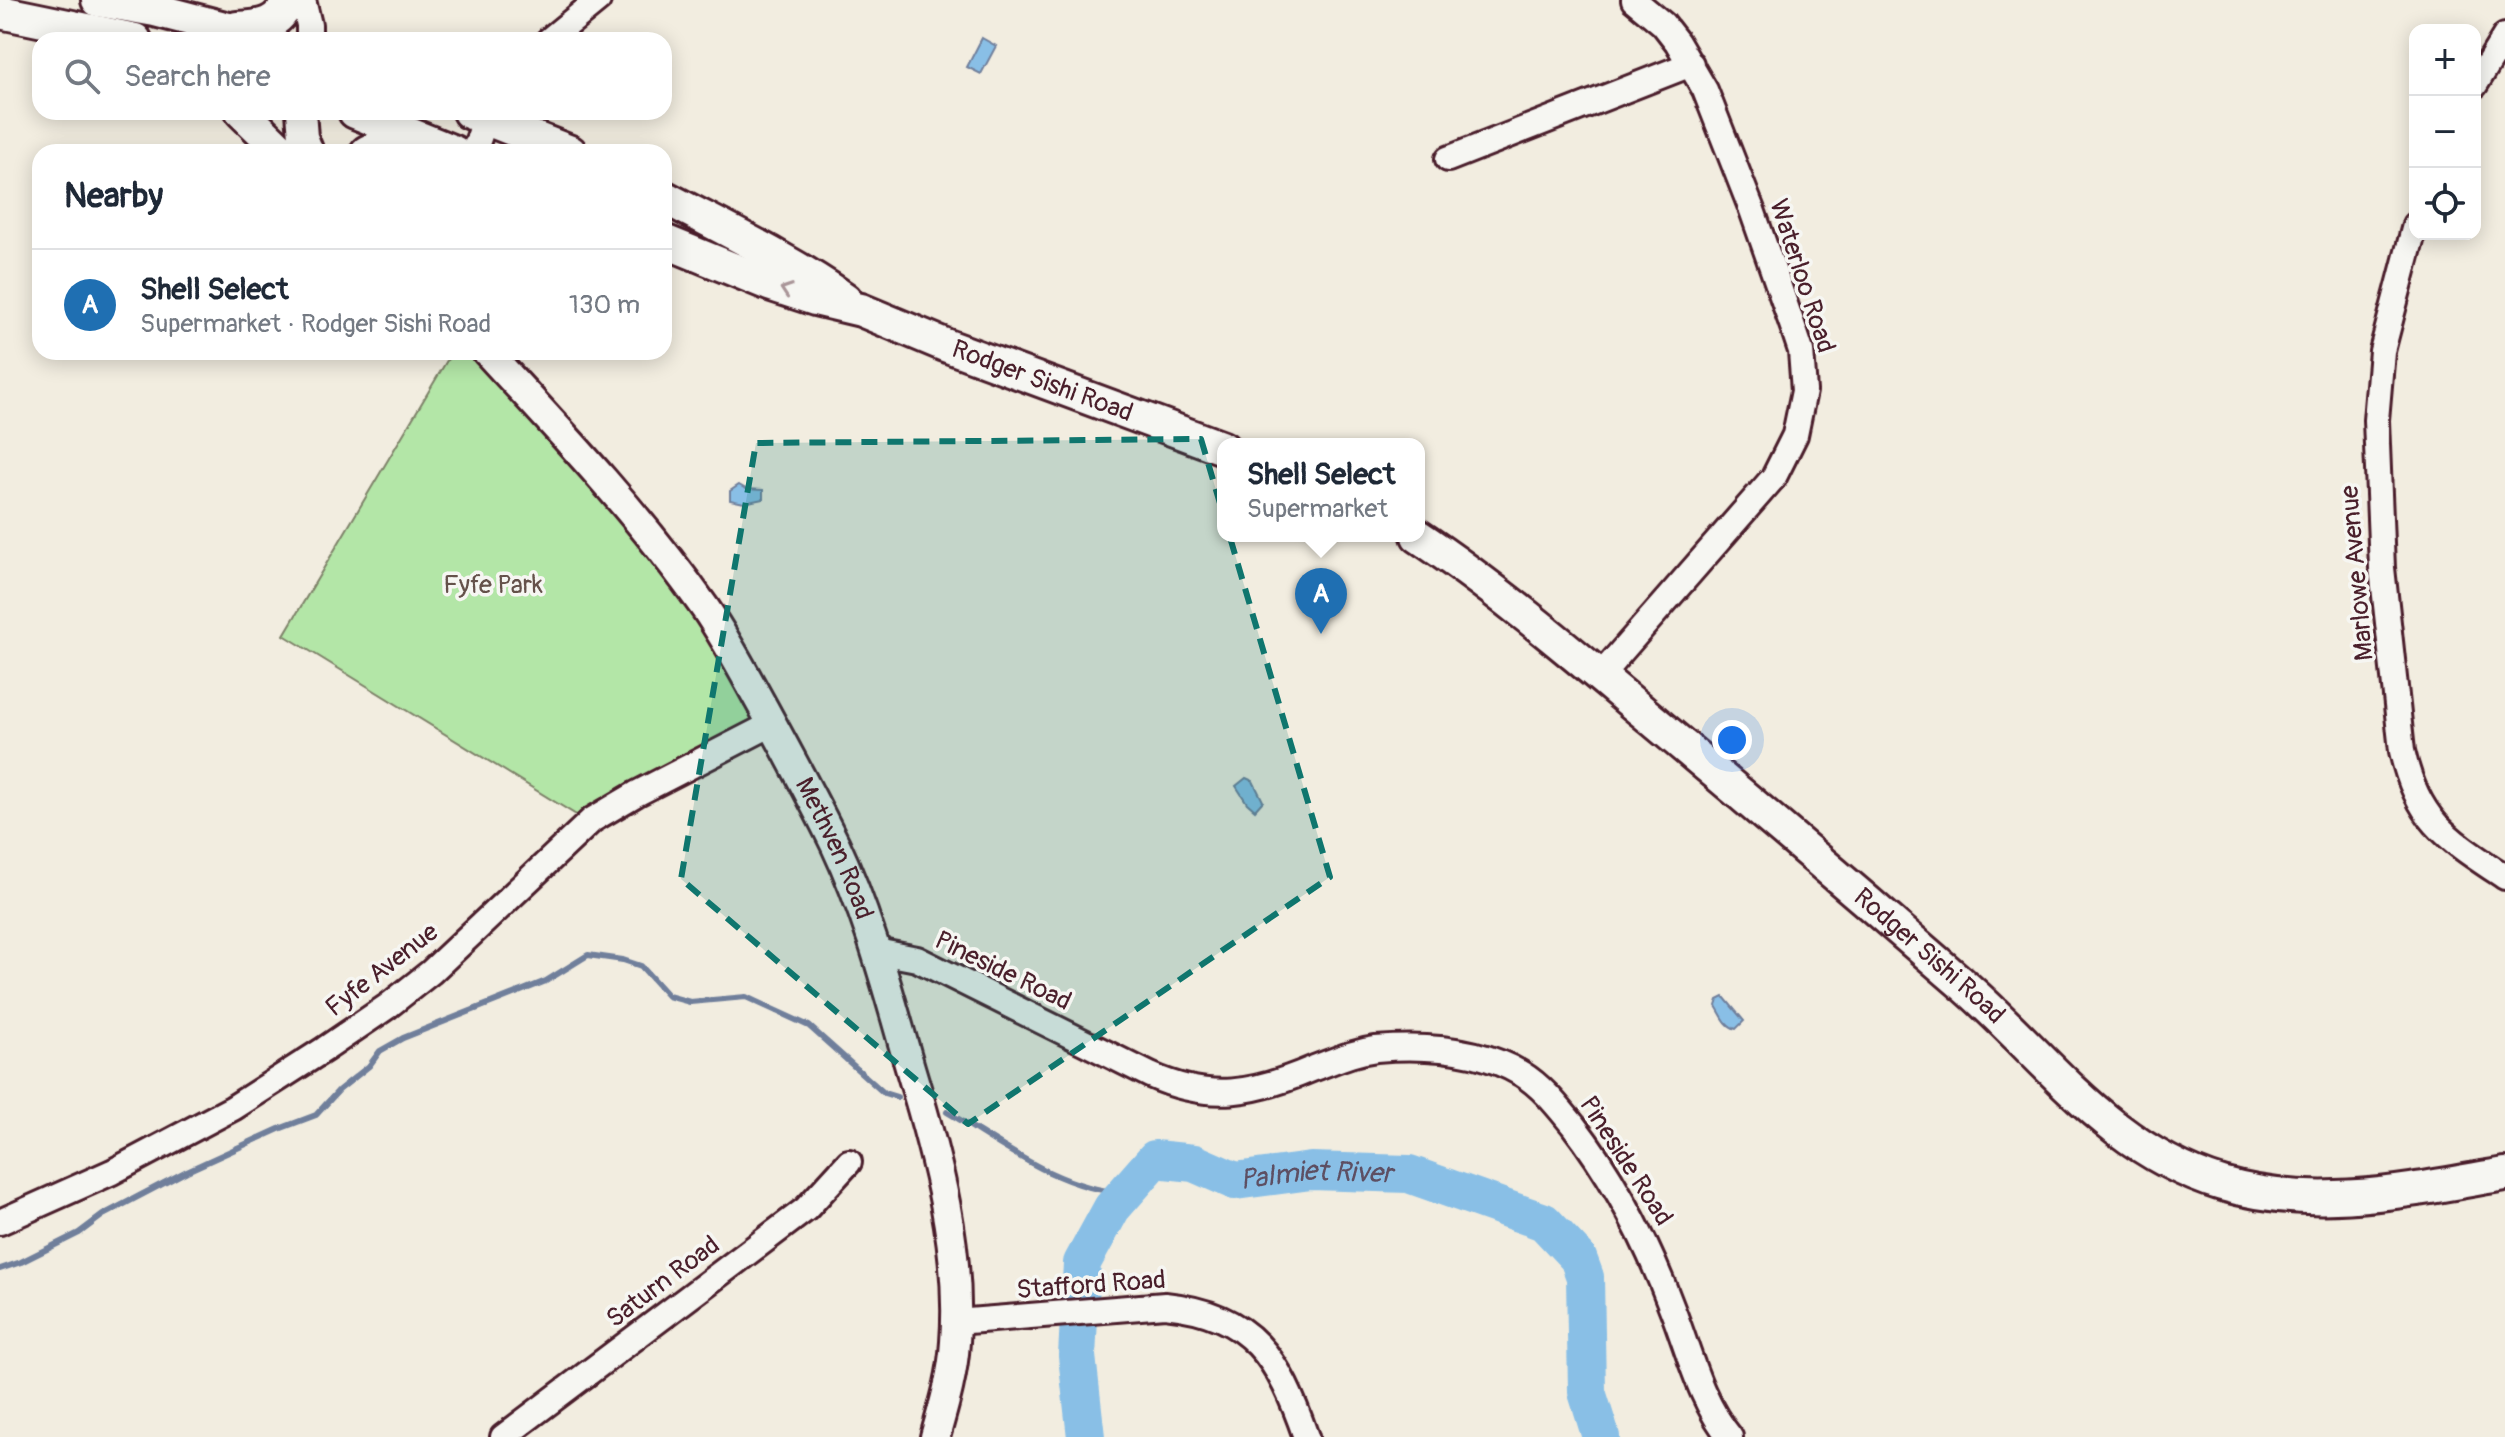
<!DOCTYPE html>
<html lang="en">
<head>
<meta charset="utf-8">
<style>
	:root { --surface:#fff; --page:#f6f6f7; --text:#1f2937; --muted:#747a83; --line:#e0e1e3; --accent:#1f6fb2 }
	body { margin:0; font-family:Pangolin,sans-serif; background:var(--page); color:var(--text) }
	.controls { position:absolute; right:24px; top:24px; display:grid; overflow:hidden; border-radius:16px; box-shadow:0 4px 20px #0003 }
	.controls button { width:72px; height:72px; display:grid; place-items:center; padding:0; border:0; border-bottom:2px solid var(--line); background:var(--surface); color:var(--text); font:40px sans-serif }
	.you { position:absolute; left:1732px; top:740px; width:28px; height:28px; margin:-20px; border:6px solid #fff; border-radius:50%; background:#1a73e8; box-shadow:0 0 0 12px #1a73e833 }
	.badge { display:grid; place-items:center; width:52px; height:52px; border-radius:50%; background:var(--accent); color:#fff; font-size:26px; font-weight:700 }
	.pin { position:absolute; translate:-50% -66px; filter:drop-shadow(0 2px 4px #0008) }
	.pin::after { content:''; position:absolute; top:42px; width:28px; height:24px; background:inherit; clip-path:polygon(0 0,100% 0,50% 100%) }
	.popup { position:absolute; left:1217px; top:438px; width:208px; height:104px; box-sizing:border-box; display:grid; place-content:center; border-radius:16px; background:var(--surface); filter:drop-shadow(0 2px 6px #0005); font-size:26px; white-space:nowrap; color:var(--muted) }
	.popup b { font-size:30px; color:var(--text) }
	.popup::after { content:''; position:absolute; left:50%; top:100%; margin-left:-16px; border:16px solid transparent; border-top-color:var(--surface) }
	.list { margin:0; padding:0; list-style:none }
	h2 { display:flex; justify-content:space-between; align-items:center; height:104px; margin:0; padding:0 32px; font-size:34px }
	h2 small { font-size:26px; font-weight:400; color:var(--muted) }
	.list li { display:grid; grid-template-columns:52px 1fr auto; gap:24px; align-items:center; box-sizing:border-box; height:112px; padding:0 32px; border-top:2px solid var(--line) }
	.list b { display:block; font-size:30px; white-space:nowrap }
	.list p { margin:0; font-size:26px; white-space:nowrap; color:var(--muted) }
	.list em { font-size:26px; font-style:normal; color:var(--muted) }
	.icon { flex:none; width:44px; height:44px; fill:none; stroke:currentColor; stroke-width:2; stroke-linecap:round; stroke-linejoin:round }
	.map { position:relative; flex:none; width:2505px; height:1437px; overflow:hidden }
	.search { position:absolute; background:var(--surface); box-shadow:0 4px 20px #0003; left:32px; top:32px; width:640px; height:88px; display:flex; align-items:center; gap:20px; box-sizing:border-box; padding:0 28px; border-radius:24px; color:var(--muted); font-size:30px }
	.panel { position:absolute; background:var(--surface); box-shadow:0 4px 20px #0003; left:32px; top:144px; width:640px; height:216px; border-radius:24px }
	.map>svg:first-child { display:block }
</style>
</head>
<body>
<div class="map">
<svg width="2505" height="1437" viewBox="0 0 2505 1437">
	<rect width="100%" height="100%" fill="#f2ede0"/>
	<filter id="ink" filterUnits="userSpaceOnUse"><feTurbulence type="fractalNoise" baseFrequency=".0125" numOctaves="2"/><feDisplacementMap in="SourceGraphic" scale="16" xChannelSelector="R" yChannelSelector="G"/><feConvolveMatrix kernelMatrix="1 2 1 2 8 2 1 2 1" color-interpolation-filters="sRGB"/></filter>
	<g filter="url(#ink)">
		<path fill="#b3e6a7" stroke="#7e8269" stroke-width="2" d="M 452,352 L 489,352 L 633,515 L 772,727 L 591,824 L 284,635 Z"/>
		<path fill="#89bfe6" stroke="#707f9b" stroke-width="2" d="M 982,38 L 996,46 L 981,74 L 967,67 Z
			M 739,485 L 746,489 L 763,490 L 763,499 L 744,503 L 730,500 L 730,491 Z
			M 1246,778 L 1253,781 L 1263,801 L 1255,810 L 1247,803 L 1236,786 Z
			M 1724,997 L 1744,1021 L 1736,1029 C 1725,1026 1722,1015 1716,1006 L 1718,1000 Z"/>
		<g fill="none" stroke-linecap="round" stroke-linejoin="round">
			<path stroke="#707f9b" stroke-width="6" d="M 947,1112 C 1003,1145 1058,1189 1125,1193
				M 0,1269 L 21,1262 L 79,1233 L 103,1215 L 187,1171 L 279,1129 L 316,1115 L 339,1090 L 369,1066 L 380,1051 L 403,1038 L 546,981 L 588,955 L 623,960 L 641,966 L 668,996 L 690,1002 L 746,997 L 809,1026 L 884,1093 L 897,1097"/>
			<path stroke="#89bfe6" stroke-width="38" id="s1" d="M 1086,1437 L 1077,1356 L 1082,1263 L 1112,1208 L 1155,1159 L 1194,1163 L 1235,1181 L 1311,1171 L 1409,1174 L 1544,1222 L 1578,1258 L 1585,1277 L 1587,1392 L 1601,1437"/>
			<defs>
				<path id="minor" d="M 303,0 L 309,25 L 309,40
					M 549,40 L 598,0
					M 2475,85 L 2505,36
					M 474,152 L 488,112
					M 1448,159 L 1691,64
					M 2415,225 L 2382,351 L 2376,420 L 2382,568 L 2402,751 C 2418,822 2448,839 2505,877
					M 1600,676 L 1774,477 L 1795,435 L 1804,391 L 1801,351 L 1794,330 L 1752,210 L 1705,90 L 1677,42 L 1663,24 L 1634,0
					M 876,951 L 917,959 L 1150,1075 C 1210,1102 1253,1094 1312,1069 C 1334,1061 1352,1052 1376,1049 C 1424,1045 1479,1048 1522,1074 C 1543,1087 1558,1107 1573,1125 C 1617,1182 1648,1244 1673,1311 C 1689,1352 1701,1403 1730,1437
					M 0,1222 L 112,1172 L 233,1108 L 325,1049 L 388,1006 L 431,972 L 592,820 L 636,794 L 772,724
					M 956,1322 L 1165,1305 C 1253,1314 1279,1359 1306,1437
					M 503,1437 L 806,1209 L 849,1162"/>
				<g id="tertiary">
					<path d="M 301,112 L 303,137 L 309,152"/>
					<path id="s2" d="M 487,352 C 564,435 640,516 705,608 C 727,640 745,675 764,709 C 788,753 813,799 835,844 C 869,916 889,995 911,1071 C 937,1157 962,1251 955,1342 C 953,1375 944,1405 935,1437"/>
				</g>
				<g id="secondary">
					<path d="M 98,0 L 155,10 L 271,40"/>
					<path d="M 0,12 L 135,40"/>
					<path d="M 237,28 C 260,27 280,25 288,0"/>
					<path d="M 242,112 L 283,152"/>
					<path d="M 355,112 L 454,152"/>
					<path d="M 469,112 L 570,152"/>
					<path d="M 367,152 L 385,143 L 414,137"/>
					<path d="M 664,197 C 726,230 788,259 845,299"/>
					<path id="s3" d="M 664,241 L 769,284 L 815,299 L 861,310 L 945,345 L 1223,448"/>
					<path id="s4" d="M 1418,536 C 1496,588 1571,652 1643,712 C 1752,803 1860,895 1967,988 C 2050,1061 2110,1150 2222,1184 C 2317,1212 2411,1190 2505,1174"/>
				</g>
			</defs>
			<use href="#minor" stroke="#4a1f2b" stroke-width="30"/>
			<use href="#tertiary" stroke="#4a1f2b" stroke-width="34"/>
			<use href="#secondary" stroke="#4a1f2b" stroke-width="38"/>
			<use href="#minor" stroke="#f6f6f2" stroke-width="24"/>
			<use href="#tertiary" stroke="#f6f6f2" stroke-width="28"/>
			<use href="#secondary" stroke="#f6f6f2" stroke-width="32"/>
		</g>
		<defs><path id="oneway-chevron" d="M-2-3.5L2.5 0L-2 3.5" fill="none" stroke-width="1.6" stroke-linecap="round" stroke-linejoin="round" transform="scale(2)"/></defs>
		<use stroke="#a99598" href="#oneway-chevron" transform="translate(786 290) rotate(-161)"/>
	</g>
	<path fill="#0f766e" fill-opacity="0.2" stroke="#0f766e" stroke-width="6" stroke-dasharray="16 10" stroke-linejoin="round" d="M 1201,439 L 1330,877 L 968,1124 L 681,879 L 756,443 Z"/>
	<g text-anchor="middle" dominant-baseline="central" stroke-width="7" stroke-linejoin="round" paint-order="stroke">
		<g font-size="26" fill="#4a1f2b" stroke="#f6f6f2">
			<text transform="translate(1802 276) rotate(72)">Waterloo Road</text>
			<text stroke="none"><textPath href="#s3" startOffset="404">Rodger Sishi Road</textPath></text>
			<text transform="translate(2357 573) rotate(-95)">Marlowe Avenue</text>
			<text stroke="none"><textPath href="#s2" startOffset="610">Methven Road</textPath></text>
			<text stroke="none"><textPath href="#s4" startOffset="662">Rodger Sishi Road</textPath></text>
			<text transform="translate(382 970) rotate(-38)">Fyfe Avenue</text>
			<text transform="translate(1003 971) rotate(26)">Pineside Road</text>
			<text transform="translate(1626 1161) rotate(57)">Pineside Road</text>
			<text transform="translate(663 1282) rotate(-37)">Saturn Road</text>
			<text transform="translate(1091 1285) rotate(-4)">Stafford Road</text>
		</g>
		<g font-size="26" fill="#64514a" stroke="#f6f6f2">
			<text x="493" y="585">Fyfe Park</text>
		</g>
		<g font-size="28" font-style="italic" fill="#5d4f63" stroke="#f6f6f2">
			<text stroke="none"><textPath href="#s1" startOffset="468">Palmiet River</textPath></text>
		</g>
	</g>
</svg>
<div class="controls">
<button>+</button>
<button>−</button>
<button><svg class="icon" aria-label="locate" viewBox="0 0 24 24"><circle cx="12" cy="12" r="6"/><path d="M12 2v4M12 18v4M2 12h4M18 12h4"/></svg></button>
</div>
<div class="you"></div>
<div class="pin badge" style="left:1321px;top:634px">A</div>
<div class="popup"><b>Shell Select</b>Supermarket</div>
<div class="search"><svg class="icon" aria-label="search" viewBox="0 0 24 24"><circle cx="10" cy="10" r="6"/><path d="M15 15l6 6"/></svg>Search here</div>
<section class="panel">
<h2>Nearby<small></small></h2>
<ul class="list">
<li><span class="badge">A</span><div><b>Shell Select</b><p>Supermarket · Rodger Sishi Road</p></div><em>130 m</em></li>
</ul>
</section>
</div>
</body>
</html>
